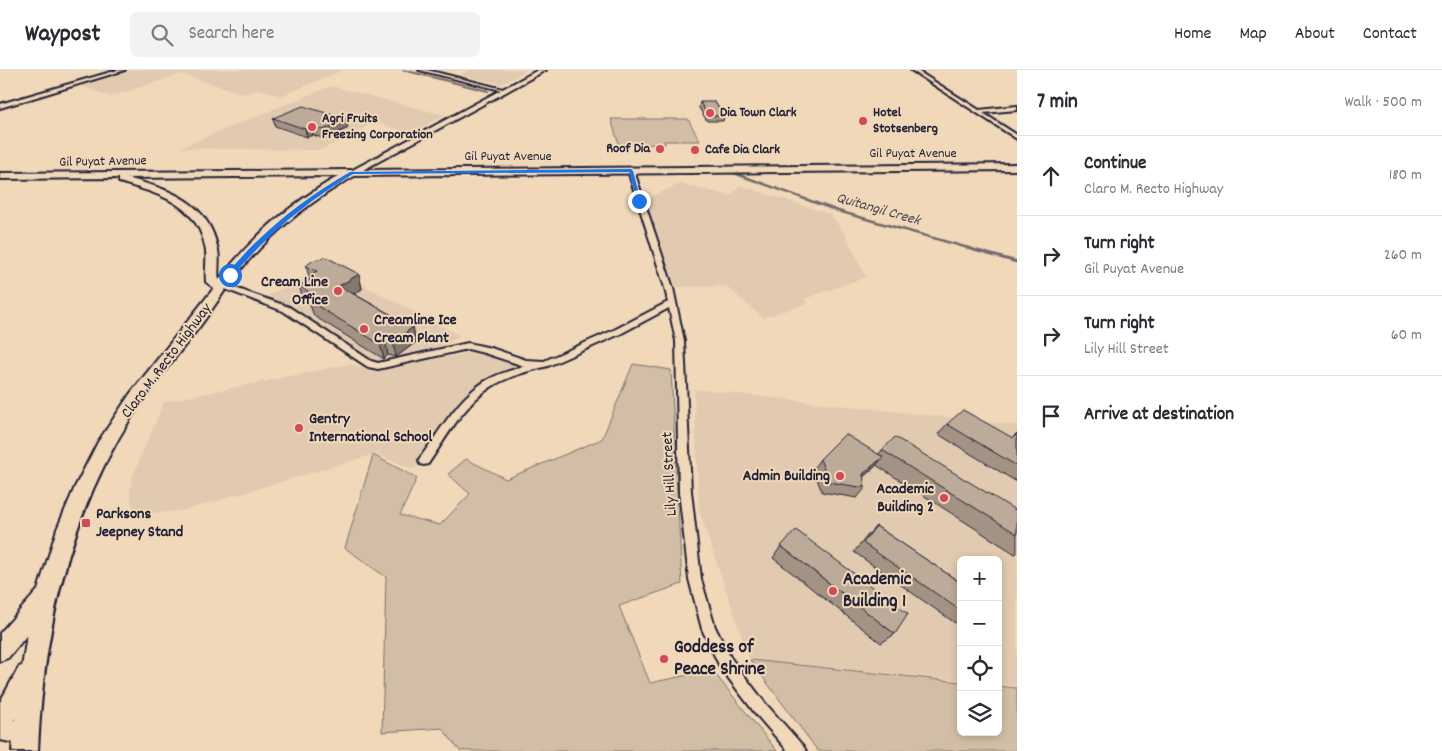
<!DOCTYPE html>
<html lang="en">
<head>
<meta charset="utf-8">
<style>
	:root { --surface:#fff; --page:#f2f2f3; --text:#2b2b33; --muted:#7c7c81; --line:#e1e1e2 }
	body { margin:0; font-family:Dekko,sans-serif; background:var(--page); color:var(--text) }
	.controls { position:absolute; right:15px; bottom:15px; display:grid; overflow:hidden; border-radius:8px; box-shadow:0 2px 8px #0003 }
	.controls button { width:45px; height:45px; display:grid; place-items:center; padding:0; border:0; border-bottom:1px solid var(--line); background:var(--surface); color:var(--text); font:25px sans-serif }
	.stop { position:absolute; width:15px; height:15px; margin:-11px; border:4px solid #1a73e8; border-radius:50%; background:#fff }
	.stop.end { background:#1a73e8; border-color:#fff; box-shadow:0 1px 5px #0008 }
	.list { margin:0; padding:0; list-style:none }
	h2 { display:flex; justify-content:space-between; align-items:center; height:65px; margin:0; padding:0 20px; font-size:21px }
	h2 small { font-size:16px; font-weight:400; color:var(--muted) }
	.list li { display:grid; grid-template-columns:32px 1fr auto; gap:15px; align-items:center; box-sizing:border-box; height:80px; padding:0 20px; border-top:1px solid var(--line) }
	.list b { display:block; font-size:19px; white-space:nowrap }
	.list p { margin:0; font-size:16px; white-space:nowrap; color:var(--muted) }
	.list em { font-size:16px; font-style:normal; color:var(--muted) }
	.icon { flex:none; width:28px; height:28px; fill:none; stroke:currentColor; stroke-width:2; stroke-linecap:round; stroke-linejoin:round }
	.map { position:relative; flex:none; width:1017px; height:681px; overflow:hidden }
	header { display:flex; align-items:center; gap:30px; box-sizing:border-box; height:70px; padding:0 25px; background:var(--surface); border-bottom:1px solid var(--line) }
	header strong { font-size:24px }
	nav { display:flex; gap:28px; margin-inline-start:auto; font-size:18px }
	.search { width:350px; height:45px; background:var(--page); display:flex; align-items:center; gap:12px; box-sizing:border-box; padding:0 18px; border-radius:8px; color:var(--muted); font-size:19px }
	main { display:flex }
	aside { flex:1; background:var(--surface) }
	.map>svg:first-child { display:block }
</style>
</head>
<body>
<header>
<strong>Waypost</strong>
<div class="search"><svg class="icon" aria-label="search" viewBox="0 0 24 24"><circle cx="10" cy="10" r="6"/><path d="M15 15l6 6"/></svg>Search here</div>
<nav><a>Home</a><a>Map</a><a>About</a><a>Contact</a></nav>
</header>
<main>
<div class="map">
<svg width="1017" height="681" viewBox="0 0 1017 681">
	<rect width="100%" height="100%" fill="#f0d8b8"/>
	<filter id="ink" filterUnits="userSpaceOnUse"><feTurbulence type="fractalNoise" baseFrequency=".02" numOctaves="2"/><feDisplacementMap in="SourceGraphic" scale="10" xChannelSelector="R" yChannelSelector="G"/><feConvolveMatrix kernelMatrix="1 2 1 2 8 2 1 2 1" color-interpolation-filters="sRGB"/></filter>
	<g filter="url(#ink)">
		<path fill="#e1caaf" d="M 133,0 L 343,0 L 281,26 L 259,19 L 245,24 L 181,4 L 110,27 L 82,16 Z
			M 470,0 L 523,0 L 526,1 L 501,14 L 460,5 Z
			M 331,16 L 444,45 L 411,64 L 376,52 L 321,80 L 179,78 Z
			M 680,114 L 731,126 L 739,115 L 830,144 L 846,166 L 866,207 L 804,229 L 808,233 L 763,248 L 726,216 L 676,217 L 644,130 Z
			M 326,196 L 459,265 L 445,276 L 399,289 L 376,292 L 268,225 Z
			M 473,282 L 500,290 L 514,295 L 516,299 L 492,305 L 480,312 L 414,399 L 375,384 L 182,441 L 148,443 L 133,438 L 130,422 L 133,405 L 164,332 L 349,294 L 376,300 Z
			M 694,319 L 1017,355 L 1017,616 L 998,614 L 998,490 L 961,490 L 961,610 L 750,590 L 699,441 Z"/>
		<path fill="#d2bea6" stroke="#7a7070" d="M 611,49 L 688,49 L 700,71 L 664,71 L 665,74 L 619,75 Z
			M 633,294 L 671,300 L 682,514 L 619,536 L 650,613 L 712,600 L 777,681 L 460,681 L 442,658 L 382,662 L 386,507 L 345,478 L 373,385 L 417,408 L 400,445 L 440,455 L 470,424 L 448,404 L 466,389 L 506,409 L 602,369 Z
			M 750,590 L 961,612 L 961,662 L 998,662 L 998,616 L 1017,618 L 1017,681 L 818,681 Z"/>
		<g fill="none" stroke-linecap="round" stroke-linejoin="round">
			<path stroke="#73696c" stroke-width="2" d="M 403,0 L 488,21"/>
			<path stroke="#73696c" stroke-width="2.5" d="M 734,103 L 838,141 L 972,179"/>
			<path stroke="#73696c" stroke-width="3" d="M 967,178 L 1017,192"/>
			<defs>
				<path id="street" d="M 118,0 L 125,0 L 0,38 L 0,34 Z
					M 419,0 L 427,0 L 507,20 L 505,21 Z
					M 911,0 L 916,0 L 979,40 L 1017,36 L 1017,40 L 983,43 L 1017,65 L 1017,69 Z
					M 631,99 L 634,101 L 673,218 L 684,271 L 691,421 L 701,509 L 715,557 L 730,587 L 765,633 L 803,676 L 806,681 L 788,681 L 755,643 L 720,597 L 702,559 L 689,509 L 679,421 L 676,271 L 669,238 L 620,264 L 548,296 C 529,301 508,306 491,317 C 464,334 446,368 428,394 L 424,395 L 420,394 L 419,391 L 420,388 C 439,363 457,329 484,312 C 496,304 510,301 524,296 L 484,283 L 468,279 L 378,299 L 368,297 L 283,241 L 217,216 L 221,214 L 224,214 L 289,237 L 371,291 L 378,293 L 468,273 L 491,278 L 526,290 L 544,291 L 614,260 L 668,232 L 665,218 L 628,101 Z"/>
				<path id="secondary" d="M 538,0 L 546,0 L 363,100 L 1017,94 L 1017,100 L 352,106 L 347,103 Z
					M 27,594 L 35,597 L 38,605 L 14,650 L 33,656 L 36,664 L 33,672 L 25,675 L 0,670 L 0,632 L 19,597 Z"/>
				<path id="primary" d="M 352,100 L 357,103 L 356,105 C 310,131 270,163 237,204 C 224,220 213,239 200,256 C 178,285 153,313 134,343 C 68,445 43,562 38,681 L 12,681 L 16,636 L 27,565 L 8,588 L 0,591 L 0,563 L 38,520 L 57,459 L 75,417 L 98,372 L 130,324 L 214,218 L 206,212 C 205,202 207,191 206,181 C 199,133 159,124 119,112 L 119,108 L 0,109 L 0,103 ZM 339,106 C 292,132 251,168 219,210 C 217,201 220,190 218,180 C 208,130 169,120 127,108 Z"/>
			</defs>
			<use href="#street" stroke="#22223b" stroke-width="4"/>
			<use href="#secondary" stroke="#22223b" stroke-width="4"/>
			<use href="#primary" stroke="#22223b" stroke-width="4"/>
			<use href="#street" fill="#f0d8b8" fill-rule="evenodd"/>
			<use href="#secondary" fill="#f0d8b8" fill-rule="evenodd"/>
			<use href="#primary" fill="#f0d8b8" fill-rule="evenodd"/>
		</g>
		<path fill="#a39384" stroke="#22223b" d="M 700,32 L 724,46 L 723,51 L 707,51 L 699,38 Z
			M 273,48 L 348,58 L 325,69 L 313,65 L 307,67 L 275,56 Z
			M 306,196 L 359,204 L 362,219 L 354,224 L 413,257 L 416,272 L 396,287 L 388,285 L 384,289 L 314,246 L 310,235 L 304,231 L 299,216 L 310,210 Z
			M 947,354 L 1012,368 L 1017,363 L 1017,412 L 938,364 Z
			M 882,380 L 1017,441 L 1017,483 L 1015,484 L 876,395 L 863,407 L 865,418 L 857,428 L 822,422 L 813,399 L 820,389 L 879,384 Z
			M 876,456 L 961,513 L 961,549 L 955,553 L 854,482 L 867,466 Z
			M 781,476 L 895,564 L 881,573 L 773,488 Z"/>
		<path fill="#84786b" stroke="#22223b" d="M 346,49 L 348,58 L 325,69 L 323,60 Z
			M 311,56 L 313,65 L 307,67 L 305,59 Z
			M 359,204 L 362,219 L 343,231 L 339,216 Z
			M 413,257 L 416,272 L 396,287 L 393,272 Z
			M 385,270 L 388,285 L 384,289 L 380,274 Z
			M 883,387 L 875,397 L 855,414 L 863,404 Z"/>
		<path fill="#bdab99" stroke="#22223b" d="M 700,32 L 715,32 L 724,46 L 708,46 Z
			M 303,36 L 346,49 L 323,60 L 311,56 L 305,59 L 273,48 Z
			M 326,187 L 359,204 L 339,216 L 413,257 L 393,272 L 385,270 L 380,274 L 309,231 L 317,227 L 299,216 L 314,208 L 310,205 L 317,201 L 306,196 L 312,191 Z
			M 963,340 L 1013,368 L 1017,364 L 1017,396 L 947,354 Z
			M 845,364 L 883,387 L 863,404 L 865,418 L 829,412 L 820,389 Z
			M 895,367 L 1017,441 L 1017,464 L 882,380 Z
			M 876,456 L 961,513 L 961,541 L 863,473 Z
			M 796,460 L 908,544 L 895,564 L 781,476 Z"/>
	</g>
	<path fill="#1a73e8" d="M 631,99 L 633,101 L 641,132 L 637,131 L 629,102 L 353,104 C 303,134 270,163 232,206 L 226,205 C 261,162 303,129 350,102 Z"/>
	<g fill="#d1495b" stroke="#f0d8b8" stroke-width="2">
		<circle cx="710" cy="43" r="5"/>
		<circle cx="863" cy="51" r="5"/>
		<circle cx="312" cy="57" r="5"/>
		<circle cx="660" cy="79" r="5"/>
		<circle cx="695" cy="80" r="5"/>
		<circle cx="338" cy="221" r="5"/>
		<circle cx="364" cy="259" r="5"/>
		<circle cx="299" cy="358" r="5"/>
		<circle cx="840" cy="406" r="5"/>
		<circle cx="944" cy="428" r="5"/>
		<rect x="81" y="448" width="10" height="10" rx="2.5"/>
		<circle cx="833" cy="521" r="5"/>
		<circle cx="664" cy="589" r="5"/>
	</g>
	<g text-anchor="middle" dominant-baseline="central" stroke-width="4" stroke-linejoin="round" paint-order="stroke">
		<g font-size="14" font-weight="bold" fill="#22223b" stroke="#f0d8b8" text-anchor="start">
			<text x="720" y="43">Dia Town Clark</text>
			<text x="873" y="43">Hotel<tspan x="873" dy="16">Stotsenberg</tspan></text>
			<text x="322" y="49">Agri Fruits<tspan x="322" dy="16">Freezing Corporation</tspan></text>
			<text x="650" y="79" text-anchor="end">Roof Dia</text>
			<text x="705" y="80">Cafe Dia Clark</text>
		</g>
		<g font-size="14" fill="#22223b" stroke="#f0d8b8">
			<text x="913" y="84">Gil Puyat Avenue</text>
			<text x="508" y="87">Gil Puyat Avenue</text>
			<text transform="translate(103 92) rotate(-1)">Gil Puyat Avenue</text>
		</g>
		<g font-size="15" font-style="italic" fill="#4a4654" stroke="#f0d8b8">
			<text transform="translate(878 140) rotate(16)">Quitangil Creek</text>
		</g>
		<g font-size="16" font-weight="bold" fill="#22223b" stroke="#f0d8b8" text-anchor="end">
			<text x="328" y="212">Cream Line<tspan x="328" dy="18">Office</tspan></text>
			<text x="374" y="250" text-anchor="start">Creamline Ice<tspan x="374" dy="18">Cream Plant</tspan></text>
			<text x="309" y="349" text-anchor="start">Gentry<tspan x="309" dy="18">International School</tspan></text>
			<text x="830" y="406">Admin Building</text>
			<text x="934" y="419">Academic<tspan x="934" dy="18">Building 2</tspan></text>
			<text x="96" y="444" text-anchor="start">Parksons<tspan x="96" dy="18">Jeepney Stand</tspan></text>
		</g>
		<g font-size="16" fill="#22223b" stroke="#f0d8b8">
			<text transform="translate(167 291) rotate(-53)">Claro M. Recto Highway</text>
			<text transform="translate(670 404) rotate(-93)">Lily Hill Street</text>
		</g>
		<g font-size="19" font-weight="bold" fill="#22223b" stroke="#f0d8b8" text-anchor="start">
			<text x="843" y="510">Academic<tspan x="843" dy="22">Building 1</tspan></text>
			<text x="674" y="578">Goddess of<tspan x="674" dy="22">Peace Shrine</tspan></text>
		</g>
	</g>
</svg>
<div class="controls">
<button>+</button>
<button>−</button>
<button><svg class="icon" aria-label="locate" viewBox="0 0 24 24"><circle cx="12" cy="12" r="6"/><path d="M12 2v4M12 18v4M2 12h4M18 12h4"/></svg></button>
<button><svg class="icon" aria-label="layers" viewBox="0 0 24 24"><path d="M12 4l9 5-9 5-9-5zM3 14l9 5 9-5"/></svg></button>
</div>
<div class="stop" style="left:230px;top:205px"></div>
<div class="stop end" style="left:639px;top:131px"></div>
</div>
<aside>
<h2>7 min<small>Walk · 500 m</small></h2>
<ul class="list">
<li><svg class="icon" aria-label="ahead" viewBox="0 0 24 24"><path d="M12 20V5M6 11l6-6 6 6"/></svg><div><b>Continue</b><p>Claro M. Recto Highway</p></div><em>180 m</em></li>
<li><svg class="icon" aria-label="right" viewBox="0 0 24 24"><path d="M7 20v-9h11M14 6l5 5-5 5"/></svg><div><b>Turn right</b><p>Gil Puyat Avenue</p></div><em>260 m</em></li>
<li><svg class="icon" aria-label="right" viewBox="0 0 24 24"><path d="M7 20v-9h11M14 6l5 5-5 5"/></svg><div><b>Turn right</b><p>Lily Hill Street</p></div><em>60 m</em></li>
<li><svg class="icon" aria-label="arrive" viewBox="0 0 24 24"><path d="M6 21V4h12l-3 4 3 4H6"/></svg><div><b>Arrive at destination</b></div></li>
</ul>
</aside>
</main>
</body>
</html>
